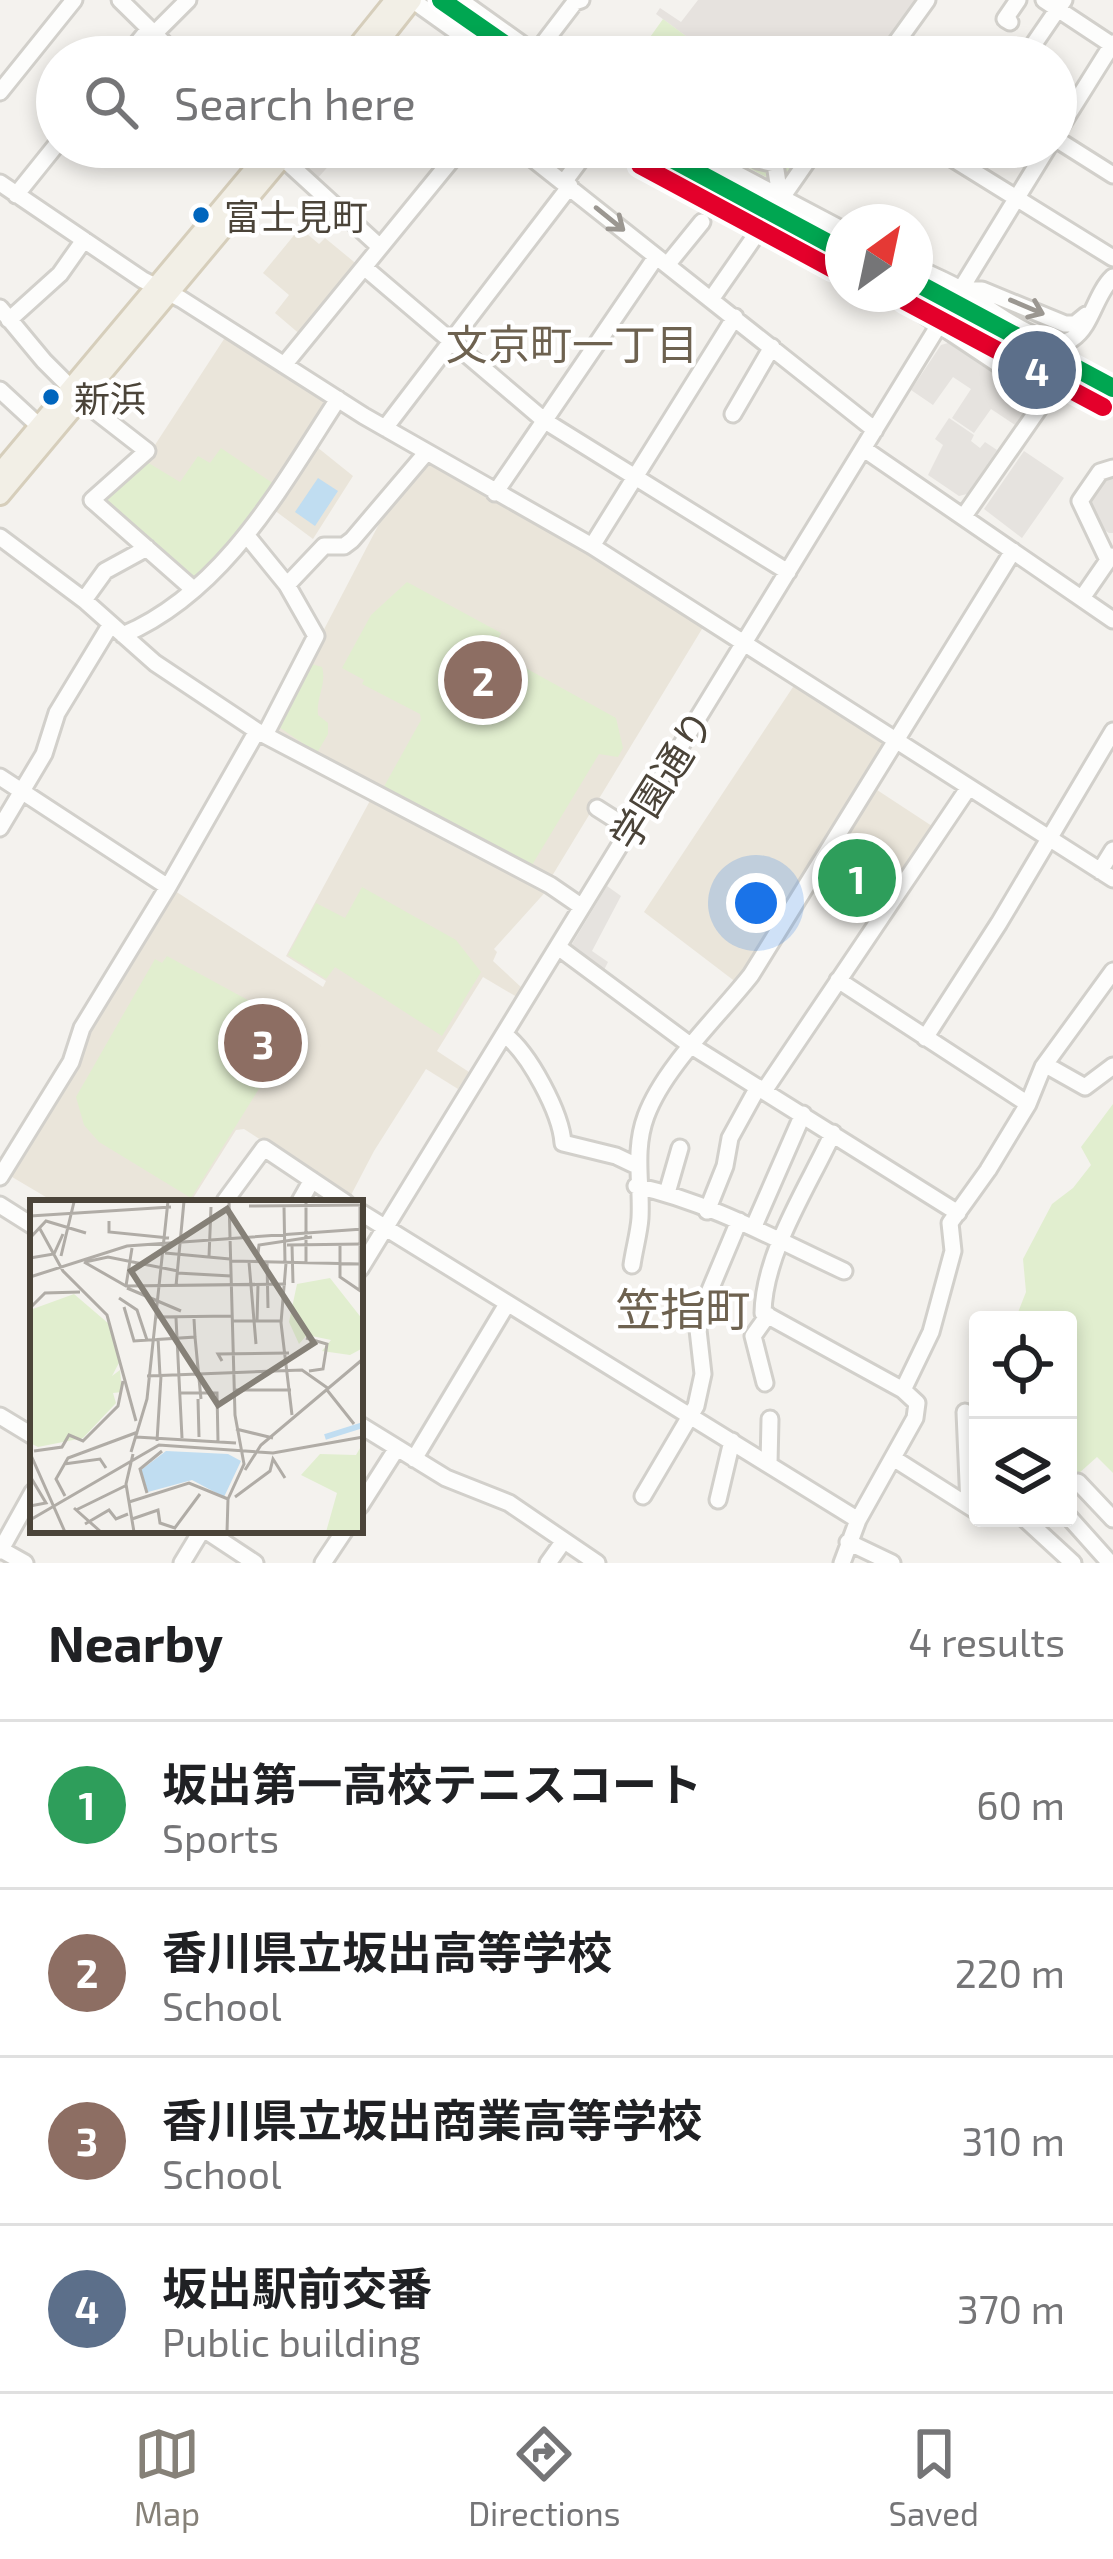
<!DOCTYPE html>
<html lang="en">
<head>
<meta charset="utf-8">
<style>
	:root { --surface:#fff; --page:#f6f6f6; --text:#202124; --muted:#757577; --line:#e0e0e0; --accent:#868178 }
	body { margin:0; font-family:"Exo 2","Noto Sans JP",sans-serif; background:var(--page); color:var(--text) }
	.controls { position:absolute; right:36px; bottom:36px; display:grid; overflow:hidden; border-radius:12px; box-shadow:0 6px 18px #0003 }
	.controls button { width:108px; height:108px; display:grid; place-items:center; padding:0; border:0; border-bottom:3px solid var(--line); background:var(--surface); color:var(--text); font:60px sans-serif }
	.compass { position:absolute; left:825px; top:204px; width:108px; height:108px; border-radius:50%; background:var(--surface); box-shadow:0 6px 18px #0003; rotate:33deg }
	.you { position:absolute; left:756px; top:903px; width:42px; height:42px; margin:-30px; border:9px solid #fff; border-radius:50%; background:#1a73e8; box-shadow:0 0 0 18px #1a73e833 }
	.badge { display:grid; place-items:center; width:78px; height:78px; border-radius:50%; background:var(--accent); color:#fff; font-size:39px; font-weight:700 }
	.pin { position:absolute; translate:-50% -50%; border:6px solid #fff; box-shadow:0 3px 12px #0006 }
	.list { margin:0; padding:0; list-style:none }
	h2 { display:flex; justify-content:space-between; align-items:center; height:156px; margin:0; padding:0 48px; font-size:51px }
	h2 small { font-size:39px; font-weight:400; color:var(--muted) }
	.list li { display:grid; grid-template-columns:78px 1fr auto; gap:36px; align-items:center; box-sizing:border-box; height:168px; padding:0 48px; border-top:3px solid var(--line) }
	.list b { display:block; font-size:45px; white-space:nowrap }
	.list p { margin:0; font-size:39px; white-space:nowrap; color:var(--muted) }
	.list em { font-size:39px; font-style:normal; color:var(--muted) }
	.icon { flex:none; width:66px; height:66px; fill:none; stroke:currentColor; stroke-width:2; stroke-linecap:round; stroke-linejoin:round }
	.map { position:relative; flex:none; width:1113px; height:1563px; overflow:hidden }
	.search { position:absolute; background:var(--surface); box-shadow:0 6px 18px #0003; left:36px; right:36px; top:36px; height:132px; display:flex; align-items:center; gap:30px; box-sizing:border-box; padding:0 42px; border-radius:66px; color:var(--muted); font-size:45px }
	.sheet { height:828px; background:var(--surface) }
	nav { display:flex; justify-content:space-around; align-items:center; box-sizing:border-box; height:168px; border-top:3px solid var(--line); background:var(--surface); font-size:33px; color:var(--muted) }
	nav a { display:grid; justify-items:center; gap:6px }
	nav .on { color:var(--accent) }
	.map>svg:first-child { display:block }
</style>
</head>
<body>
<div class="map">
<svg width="1113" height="1563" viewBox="0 0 1113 1563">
	<rect width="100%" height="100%" fill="#f4f2ee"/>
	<path fill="#e6e2de" d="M 698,0 L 923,0 L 882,57 L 714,57 L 656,14 L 660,8 L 681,22 Z"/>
	<path fill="#eae5da" d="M 300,228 L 319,244 L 325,238 L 359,266 L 302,336 L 275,313 L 289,295 L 263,273 Z
		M 226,336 L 330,400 L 307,439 L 353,476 L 313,539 L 266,504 L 99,501 L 151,451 Z
		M 424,461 L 592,551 L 705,624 L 549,881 L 322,761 L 272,729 L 391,501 Z
		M 797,681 L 888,739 L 885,752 L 741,986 L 644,912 Z
		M 871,786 L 935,828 L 901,880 L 838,839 Z
		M 372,797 L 549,888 L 494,949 L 497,952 L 493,961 L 522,988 L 517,997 L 483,977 L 437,1051 L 469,1072 L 458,1089 L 426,1069 L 374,1151 L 350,1197 L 244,1129 L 236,1130 L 190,1203 L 56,1203 L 7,1174 L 86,1030 L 172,889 L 323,987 L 326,981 L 286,956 Z"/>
	<path fill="#e1eecf" d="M 663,19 L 714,57 L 621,57 L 641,36 L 648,40 Z
		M 710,147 L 805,147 L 787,172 L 766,177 Z
		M 221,448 L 277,486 L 245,536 L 194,583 L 99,501 L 142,459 L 180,482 L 198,456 L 210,463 Z
		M 407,582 L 501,633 L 493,650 L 616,718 L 623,748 L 618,757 L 599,754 L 529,870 L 381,792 L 421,720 L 420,714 L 362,684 L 364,680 L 342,668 L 371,615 Z
		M 308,663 L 322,667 C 327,684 316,697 318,715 L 328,723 L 328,734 L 317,753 L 276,725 Z
		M 838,840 L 899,881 L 877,915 L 815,875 Z
		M 362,887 L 456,940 L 481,972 L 442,1036 L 335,967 L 326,979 L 288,955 L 316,903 L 345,918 Z
		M 167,956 L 290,1023 L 293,1034 L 191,1198 L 99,1142 L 84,1125 L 76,1097 L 155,959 L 162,963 Z
		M 1113,1104 L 1113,1473 L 1097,1457 L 1068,1483 L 1068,1320 L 1015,1320 L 1026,1292 L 1023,1259 L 1052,1204 L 1073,1188 L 1091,1165 L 1081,1147 Z"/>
	<path fill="#e6e3df" d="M 312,147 L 367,147 L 354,161 L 342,151 L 316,180 L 298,164 Z
		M 948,343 L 1028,394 L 1031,403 L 1015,425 L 991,409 L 974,433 L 952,418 L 971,389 L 953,377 L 933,405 L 911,390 L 941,345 Z
		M 949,418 L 974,435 L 971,441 L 980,448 L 985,442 L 997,450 L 967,494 L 959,496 L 928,475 L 943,445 L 935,439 Z
		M 1024,451 L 1064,478 L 1022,538 L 984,509 Z
		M 1113,472 L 1113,533 L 1109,533 L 1098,526 L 1087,497 L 1100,476 Z
		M 607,886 L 621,896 L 592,951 L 608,962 L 602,974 L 569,949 Z"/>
	<path fill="#c0ddf1" d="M 318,478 L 338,491 L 315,526 L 295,512 Z"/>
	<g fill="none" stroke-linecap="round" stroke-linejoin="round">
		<defs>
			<path id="minor" d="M 120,0 L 178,57
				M 412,0 L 492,57
				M 460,0 L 540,57
				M 1044,0 L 1112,45
				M 1010,22 L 1005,19 L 1018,0
				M 375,31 L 406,57
				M 154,34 L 188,0
				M 897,42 L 921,57
				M 126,57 L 149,29
				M 533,57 L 575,2 L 581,0
				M 886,57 L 927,0
				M 1025,57 L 1064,0
				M 0,92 L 74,0
				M 1056,134 L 1113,43
				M 1056,139 L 1113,175
				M 518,147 L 875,430
				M 630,147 L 843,266
				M 686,147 L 843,230
				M 748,147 L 758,160 L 775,164 L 778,183
				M 934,147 L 1113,258
				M 276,152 L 380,247
				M 775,164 L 793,147
				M 564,182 L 590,147
				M 0,183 L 143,280 L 181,299 L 364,416 L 592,546 L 1113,879
				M 16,195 L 57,144
				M 667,265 L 702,222
				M 364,267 L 545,421 L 788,572
				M 915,267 C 931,275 950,282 965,292 C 985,306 1049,355 1072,339 C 1092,326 1095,294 1113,277
				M 962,290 L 982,290 L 1065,324 L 1075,324 L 1086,315
				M 893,294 L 1043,394 L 1042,404 L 964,516
				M 712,298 L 817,147
				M 0,308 L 44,361 L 89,406 L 147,451 L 92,500 L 193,589
				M 9,320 L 60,274 L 84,240
				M 284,365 L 462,147
				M 0,390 L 39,426
				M 733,414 L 772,347
				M 385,428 L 570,186
				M 864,449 L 1113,620
				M 495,493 L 656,257
				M 0,537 L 84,600 L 155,663 L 257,731 L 550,885 L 582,907
				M 248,537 L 287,585 L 316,636 L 266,733
				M 592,546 L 735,317
				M 1108,560 L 1080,501 L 1100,472 L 1113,468
				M 287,585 L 324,546 L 344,546 L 352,540 L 426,453
				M 1082,598 L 1111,556
				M 84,600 L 105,571 L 147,548
				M 123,635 C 225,591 280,488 338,399
				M 0,777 L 168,887 L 257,731
				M 597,808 L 630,829
				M 0,828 L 44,754 L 57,713 L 111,624
				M 1100,871 L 1113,850
				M 558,947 L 690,1045 L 958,1213
				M 838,980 L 1028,1104
				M 505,1035 C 529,1053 561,1113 563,1143 L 616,1156 L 637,1166
				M 925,1038 L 999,923 L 1113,731
				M 1046,1065 L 1085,1087 L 1113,1066
				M 764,1091 L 969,787
				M 833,1133 C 808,1187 764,1253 763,1313 L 903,1390
				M 0,1177 L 71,1062 L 82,1028 L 168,887
				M 636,1186 C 709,1202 777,1240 844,1271
				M 667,1193 L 680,1148
				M 228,1203 L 225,1201 L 264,1148 L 346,1203
				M 299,1203 L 312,1180
				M 0,1205 L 33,1226
				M 707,1211 L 725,1166 L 730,1138 L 758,1087
				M 360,1212 L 858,1520
				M 754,1226 L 803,1114
				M 632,1265 C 634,1250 639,1233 640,1218 C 642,1184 633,1151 646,1116 C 664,1067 718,1017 751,975 L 1013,551
				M 360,1269 L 1048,147
				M 765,1383 L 753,1336 L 768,1315
				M 965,1412 L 969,1505
				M 0,1416 L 33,1436
				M 360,1425 L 446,1478 L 509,1503 L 597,1563
				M 893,1458 L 978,1512
				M 414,1459 L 507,1304
				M 769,1464 L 770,1419
				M 1078,1482 L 1113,1519
				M 643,1496 L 696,1406 L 703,1374 L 697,1321 L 739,1221
				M 718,1500 L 732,1441
				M 360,1506 L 397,1448
				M 1068,1516 L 1110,1563
				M 1024,1518 L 1073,1563
				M 205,1530 L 255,1563
				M 848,1542 L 892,1563
				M 0,1549 L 25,1563
				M 0,1551 L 33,1492
				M 182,1563 L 202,1530
				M 323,1563 L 345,1530
				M 548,1563 L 563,1542
				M 842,1563 L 858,1520 L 915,1418 L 917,1403 L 903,1390 L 931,1332 L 953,1251 L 950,1223 L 988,1170 L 1028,1104 L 1043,1067 L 1113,971"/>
			<path id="major" d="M 349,57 L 395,0
				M 367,57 L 412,0
				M 0,473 L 273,147
				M 0,495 L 291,147"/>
		</defs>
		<use href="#minor" stroke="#d2d0cb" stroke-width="21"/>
		<use href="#major" stroke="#d6cebb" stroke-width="24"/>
		<use href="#minor" stroke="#fdfdfc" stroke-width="15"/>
		<use href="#major" stroke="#f2efe6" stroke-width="18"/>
		<defs>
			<path id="rail" d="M 915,290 L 1113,394"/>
		</defs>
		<use href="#rail" stroke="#dbdbda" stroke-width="8"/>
		<use href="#rail" stroke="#fff" stroke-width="3" stroke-dasharray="9" stroke-linecap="butt"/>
		<defs>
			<path id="rail-1" d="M 441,0 L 523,57
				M 650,147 L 843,251
				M 915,282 L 1113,388"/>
			<path id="rail-2" d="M 640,165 L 833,269
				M 905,301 L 1103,407"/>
		</defs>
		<use href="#rail-1" stroke="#fff" stroke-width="27"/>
		<use href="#rail-2" stroke="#fff" stroke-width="27"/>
		<use href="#rail-1" stroke="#00a651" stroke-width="18"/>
		<use href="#rail-2" stroke="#e4002b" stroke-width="18"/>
	</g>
	<defs><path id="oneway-shaft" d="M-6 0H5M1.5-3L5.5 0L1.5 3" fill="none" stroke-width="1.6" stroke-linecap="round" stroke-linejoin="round" transform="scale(3)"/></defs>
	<g stroke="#9b9791">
		<use href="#oneway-shaft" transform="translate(610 219) rotate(39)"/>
		<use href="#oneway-shaft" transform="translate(1027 307) rotate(23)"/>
	</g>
	<g fill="#0065bd" stroke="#fff" stroke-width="4.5">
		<circle cx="201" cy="215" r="10"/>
		<circle cx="51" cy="397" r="10"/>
	</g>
	<g text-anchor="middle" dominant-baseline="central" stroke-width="9" stroke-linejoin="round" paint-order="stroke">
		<g font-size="36" fill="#4b4439" stroke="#fff" text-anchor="start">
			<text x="224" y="215">富士見町</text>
			<text x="74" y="397">新浜</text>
		</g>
		<g font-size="39" fill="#4b4439" stroke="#fff">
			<text transform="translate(661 779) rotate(-58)">学園通り</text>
		</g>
		<g font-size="42" fill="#6e6250" stroke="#fff">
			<text x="572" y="343">文京町一丁目</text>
		</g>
		<g font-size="45" fill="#6e6250" stroke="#fff">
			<text x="683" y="1308">笠指町</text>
		</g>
	</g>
	<g transform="translate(30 1200)">
		<rect width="333" height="333" fill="#f4f2ee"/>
		<path d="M 300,78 L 333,120 L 333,148 L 320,155 L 292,151 L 301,140 L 277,135 L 269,144 L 259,122 L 267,84 ZM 44,94 L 79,124 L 90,161 L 82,176 L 90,170 L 92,192 L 83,193 L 86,203 L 53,238 L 8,247 L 0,243 L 0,110 ZM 333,243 L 333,332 L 296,332 L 307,293 L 271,275 L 290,254 L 326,255 Z" fill="#e1eecf"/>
		<path d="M 136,251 L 198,254 L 211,261 L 194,297 L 162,280 L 118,292 L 111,270 Z" fill="#c0ddf1"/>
		<path fill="none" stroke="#c0ddf1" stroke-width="6" d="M 295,237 L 333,225"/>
		<path fill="none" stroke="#b0aca6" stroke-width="3" d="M 30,1 L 110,1M 330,5 L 330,91M 219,6 L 333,5M 254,6 L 255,63M 0,16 L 141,7M 79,21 L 79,32 L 139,38M 10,29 L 33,71 L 77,115 L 106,221M 0,38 L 16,21 L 56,33M 310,44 L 310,77 L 332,92M 257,45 L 332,44M 262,45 L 263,83M 135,53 L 200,59M 31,56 L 44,2M 179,57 L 181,7M 0,58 L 24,54 L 33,34M 200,61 L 330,64M 54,62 L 96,86 L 256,84M 55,62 L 78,57 L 148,71M 219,62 L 226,144M 227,62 L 229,45 L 282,37M 237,62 L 238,108M 256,63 L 251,123 L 262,215M 276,64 L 276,1M 147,73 L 201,76M 0,77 L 97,46 L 333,29M 96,86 L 102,48M 146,86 L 154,1M 97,88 L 151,111M 89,98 L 107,110 L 117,140M 94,107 L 104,141 L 165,137 L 164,119M 0,108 L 15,93 L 50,92M 127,117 L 202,116M 146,118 L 152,238M 202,121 L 251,121M 227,122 L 228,84M 165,137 L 171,199M 128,138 L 130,176M 276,138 L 297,144 L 293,169 L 279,171M 192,161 L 188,154 L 259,153M 117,176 L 272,170 L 299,189M 204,190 L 261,190M 297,190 L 324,224M 150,193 L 187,193 L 188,241M 168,199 L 169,237M 206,229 L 243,238M 106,237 L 206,243M 127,241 L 131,176M 4,251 L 32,247 L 39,235 L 53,241 L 88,206 L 93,181M 101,252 L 117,199 L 138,1M 0,253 L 35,332M 103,254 L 96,284 L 104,332M 34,264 L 70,259 L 76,268M 215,270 L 231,245 L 333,159M 0,276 L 16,303 L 0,306M 117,293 L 110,269 L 132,251M 35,296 L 26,279 L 38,258 L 108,232M 205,297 L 240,271 L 243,259 L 255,278M 99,302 L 159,283 L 198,299M 44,308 L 71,332M 46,310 L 95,286M 102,319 L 128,310 L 130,323 L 145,328M 0,320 L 129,245 L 243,253 L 333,237M 55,324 L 79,310 L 86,319 L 98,314M 144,329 L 170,294M 197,332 L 198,299 L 214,264 L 205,215 L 199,1"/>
		<path fill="#868178" fill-opacity="0.15" stroke="#868178" stroke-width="6" d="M 197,9 L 284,143 L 188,205 L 101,71 Z"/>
		<rect width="333" height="333" fill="none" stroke="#4b4439" stroke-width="6"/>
	</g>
</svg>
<div class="controls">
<button><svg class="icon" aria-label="locate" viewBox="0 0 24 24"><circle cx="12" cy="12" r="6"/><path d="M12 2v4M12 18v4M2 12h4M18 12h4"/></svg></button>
<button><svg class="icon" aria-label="layers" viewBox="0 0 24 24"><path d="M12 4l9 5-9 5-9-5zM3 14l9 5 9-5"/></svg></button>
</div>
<svg class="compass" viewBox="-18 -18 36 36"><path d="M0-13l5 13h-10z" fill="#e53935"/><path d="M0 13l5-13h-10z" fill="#757577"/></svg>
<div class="you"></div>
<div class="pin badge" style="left:857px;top:878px;background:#2e9e5b">1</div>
<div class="pin badge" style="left:483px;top:680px;background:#8d6e63">2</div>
<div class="pin badge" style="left:263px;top:1043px;background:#8d6e63">3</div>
<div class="pin badge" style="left:1037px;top:370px;background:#5c6f8a">4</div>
<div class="search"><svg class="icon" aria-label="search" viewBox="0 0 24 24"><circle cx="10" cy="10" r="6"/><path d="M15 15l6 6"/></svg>Search here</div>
</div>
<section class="sheet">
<h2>Nearby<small>4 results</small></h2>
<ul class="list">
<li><span class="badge" style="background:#2e9e5b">1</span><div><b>坂出第一高校テニスコート</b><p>Sports</p></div><em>60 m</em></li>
<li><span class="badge" style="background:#8d6e63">2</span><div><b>香川県立坂出高等学校</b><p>School</p></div><em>220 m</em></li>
<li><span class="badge" style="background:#8d6e63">3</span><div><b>香川県立坂出商業高等学校</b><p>School</p></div><em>310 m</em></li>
<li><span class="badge" style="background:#5c6f8a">4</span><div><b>坂出駅前交番</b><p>Public building</p></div><em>370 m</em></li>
</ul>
</section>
<nav>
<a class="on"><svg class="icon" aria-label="map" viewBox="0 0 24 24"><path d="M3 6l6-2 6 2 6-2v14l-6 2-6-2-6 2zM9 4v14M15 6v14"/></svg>Map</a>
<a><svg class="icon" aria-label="directions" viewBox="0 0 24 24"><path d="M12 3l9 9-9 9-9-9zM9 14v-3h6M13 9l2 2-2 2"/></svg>Directions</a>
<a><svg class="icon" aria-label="saved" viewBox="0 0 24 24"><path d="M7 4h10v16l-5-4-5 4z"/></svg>Saved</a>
</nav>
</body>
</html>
